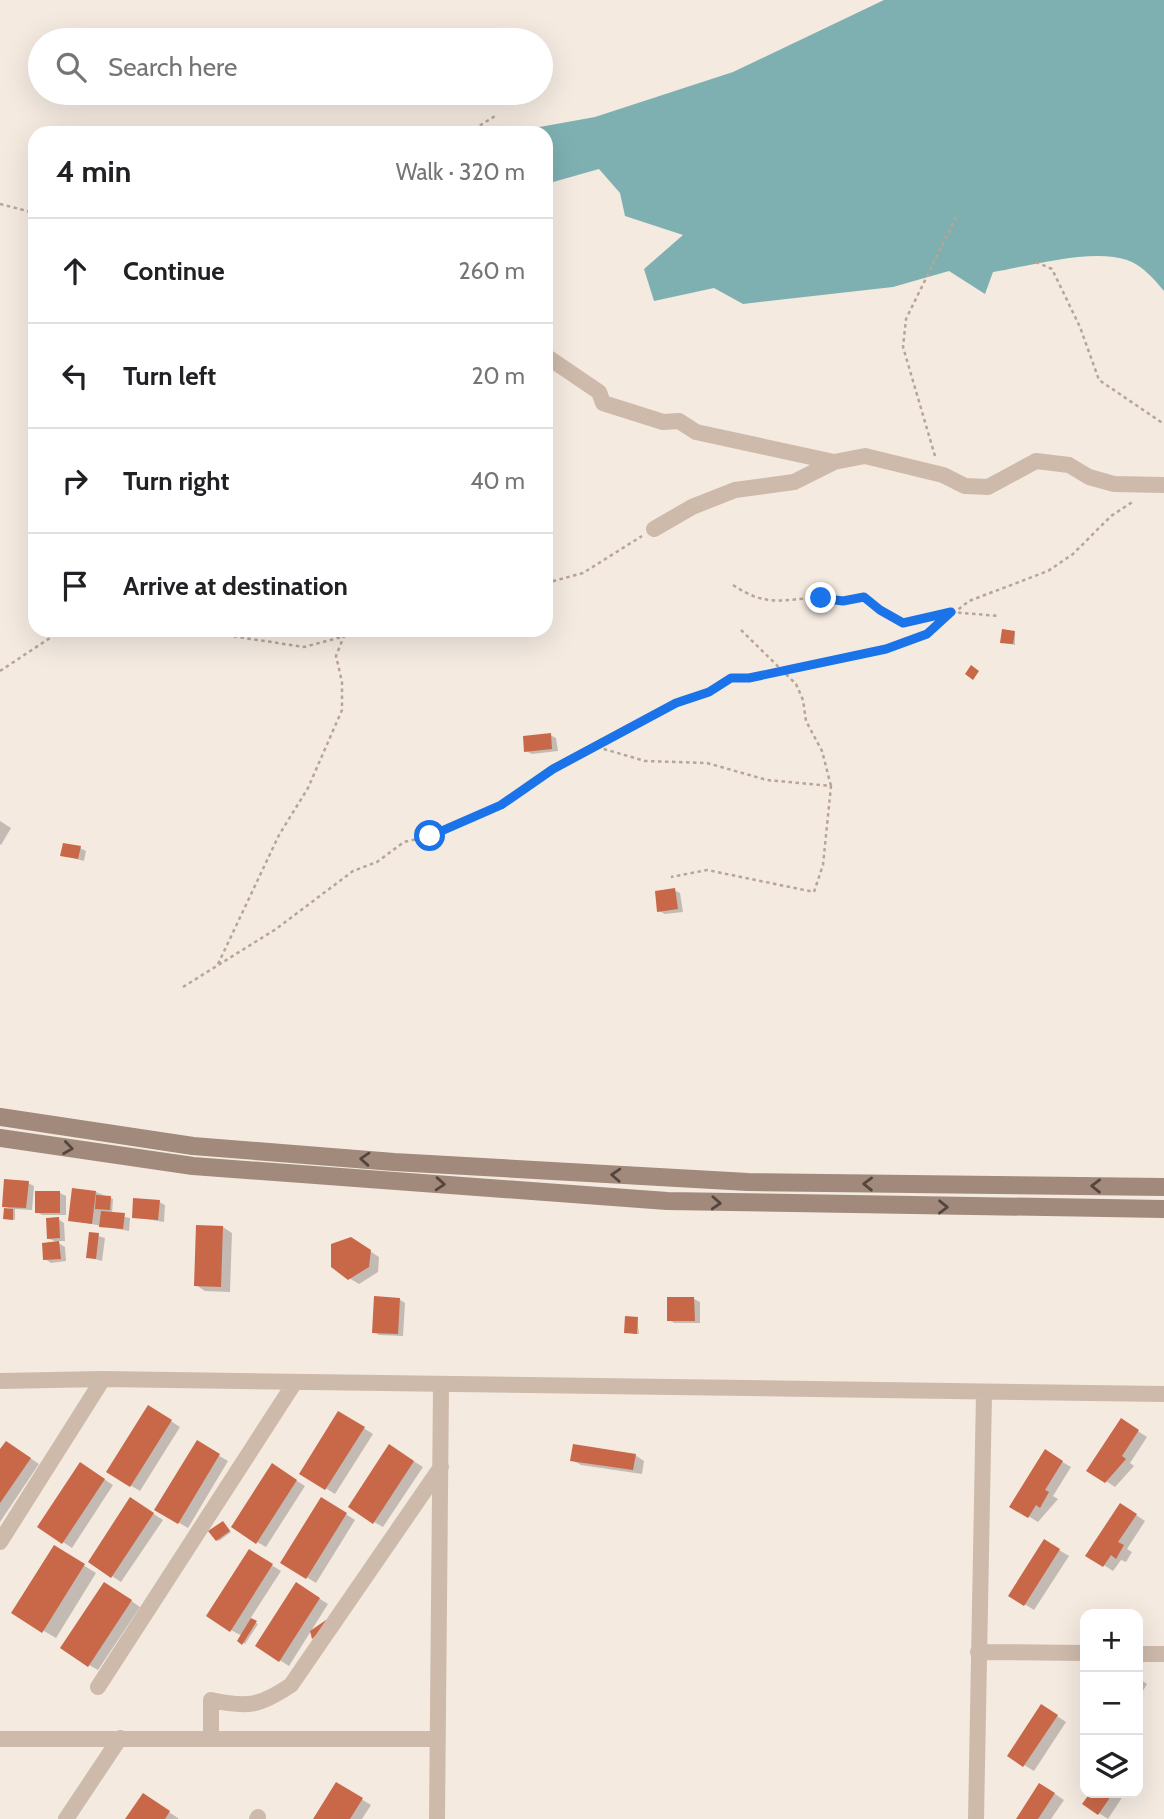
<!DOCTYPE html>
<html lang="en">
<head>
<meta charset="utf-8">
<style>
	:root { --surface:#fff; --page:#f6f6f6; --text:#202124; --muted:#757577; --line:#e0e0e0 }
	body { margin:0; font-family:Cabin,sans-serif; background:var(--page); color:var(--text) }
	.controls { position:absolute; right:21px; bottom:21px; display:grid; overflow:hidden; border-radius:14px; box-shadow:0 7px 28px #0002 }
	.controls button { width:63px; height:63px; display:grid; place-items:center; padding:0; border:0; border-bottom:2px solid var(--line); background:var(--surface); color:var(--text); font:35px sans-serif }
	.stop { position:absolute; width:21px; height:21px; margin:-16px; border:5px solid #1a73e8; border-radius:50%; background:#fff }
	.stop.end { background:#1a73e8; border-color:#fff; box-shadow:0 2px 7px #0008 }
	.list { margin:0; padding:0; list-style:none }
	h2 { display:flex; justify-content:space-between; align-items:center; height:91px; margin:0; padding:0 28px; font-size:30px }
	h2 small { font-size:23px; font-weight:400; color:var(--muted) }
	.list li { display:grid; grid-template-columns:46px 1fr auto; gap:21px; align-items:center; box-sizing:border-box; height:105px; padding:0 28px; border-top:2px solid var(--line) }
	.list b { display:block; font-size:26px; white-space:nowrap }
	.list em { font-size:23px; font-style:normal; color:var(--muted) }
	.icon { flex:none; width:38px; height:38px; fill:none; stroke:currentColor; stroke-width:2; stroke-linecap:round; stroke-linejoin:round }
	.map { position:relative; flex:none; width:1164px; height:1819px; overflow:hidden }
	.search { position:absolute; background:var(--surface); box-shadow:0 7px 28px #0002; left:28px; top:28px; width:525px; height:77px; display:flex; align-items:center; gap:18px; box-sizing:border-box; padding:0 24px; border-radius:38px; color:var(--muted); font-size:26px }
	.panel { position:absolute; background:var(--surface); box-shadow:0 7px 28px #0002; left:28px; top:126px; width:525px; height:511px; border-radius:21px }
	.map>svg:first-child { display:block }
</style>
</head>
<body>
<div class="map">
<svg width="1164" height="1819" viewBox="0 0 1164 1819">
	<rect width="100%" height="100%" fill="#f4eae0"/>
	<path fill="#7eb0b2" d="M 884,0 L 1164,0 L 1164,291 C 1154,279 1142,265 1127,260 C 1093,248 1029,266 993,272 L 985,294 L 949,271 L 893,287 L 743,304 L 714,288 L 654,301 L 644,269 L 683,235 L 625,216 L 620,193 L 599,169 L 546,184 L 546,133 L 506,133 L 595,117 L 733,72 Z"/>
	<path fill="#0003" d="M 1015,632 L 1015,645 L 1005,643 Z
		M 550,735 L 556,738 L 558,751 L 532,754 L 526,751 Z
		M 0,821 L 11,828 L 1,845 L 0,844 Z
		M 80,848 L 86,851 L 84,861 L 62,855 Z
		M 674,890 L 680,893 L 683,912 L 665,914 L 659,911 Z
		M 28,1183 L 34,1186 L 32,1210 L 15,1209 L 15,1220 L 5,1218 L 12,1210 L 4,1206 Z
		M 96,1192 L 113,1199 L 112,1214 L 130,1218 L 129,1231 L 70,1220 Z
		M 60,1193 L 66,1196 L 66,1215 L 42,1215 L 37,1212 Z
		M 159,1202 L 165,1205 L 164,1222 L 134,1217 Z
		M 58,1219 L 64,1223 L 65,1241 L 55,1241 L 65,1247 L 66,1261 L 51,1263 L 45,1259 L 58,1243 L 48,1238 Z
		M 223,1227 L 232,1233 L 230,1292 L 205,1291 L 196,1285 Z
		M 91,1234 L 105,1238 L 102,1261 L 88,1257 Z
		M 351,1239 L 379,1257 L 378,1272 L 359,1284 L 349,1278 Z
		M 399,1299 L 405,1303 L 403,1336 L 379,1335 L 374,1332 Z
		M 694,1299 L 700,1302 L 700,1323 L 674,1323 L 669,1320 Z
		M 637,1319 L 639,1334 L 626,1332 Z
		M 149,1407 L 180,1427 L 140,1491 L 108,1472 Z
		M 339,1413 L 373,1434 L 335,1494 L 301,1473 Z
		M 1130,1426 L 1147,1437 L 1130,1463 L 1134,1466 L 1115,1487 L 1106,1481 Z
		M 197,1443 L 228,1461 L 188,1528 L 157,1510 Z
		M 15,1448 L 39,1464 L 0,1522 L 0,1452 Z
		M 399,1452 L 423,1467 L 383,1527 L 374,1522 Z
		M 1045,1452 L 1071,1467 L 1053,1496 L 1058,1499 L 1038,1522 L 1012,1506 Z
		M 635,1455 L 644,1461 L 642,1474 L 581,1465 L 572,1460 Z
		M 90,1470 L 113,1485 L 72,1548 L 63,1542 Z
		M 281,1471 L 305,1486 L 266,1547 L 257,1542 Z
		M 322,1499 L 355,1520 L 316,1583 L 282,1562 Z
		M 140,1505 L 163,1520 L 121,1582 L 90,1562 Z
		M 1130,1511 L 1145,1521 L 1127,1549 L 1132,1552 L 1126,1562 L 1121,1560 L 1113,1571 L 1088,1555 Z
		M 225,1524 L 231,1532 L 219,1541 L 217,1540 Z
		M 1044,1541 L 1069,1556 L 1034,1610 L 1010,1595 Z
		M 249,1551 L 281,1571 L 250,1619 L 258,1624 L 245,1644 L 239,1640 L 242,1636 L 231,1630 Z
		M 67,1555 L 96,1573 L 56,1638 L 13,1613 Z
		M 296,1584 L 328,1604 L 289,1666 L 257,1646 Z
		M 114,1589 L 140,1607 L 98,1670 L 89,1665 Z
		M 1138,1678 L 1147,1684 L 1138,1699 Z
		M 1051,1712 L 1066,1722 L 1034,1771 L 1009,1756 Z
		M 337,1784 L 371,1805 L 362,1819 L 315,1819 Z
		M 1049,1790 L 1064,1800 L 1051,1819 L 1018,1819 Z
		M 1092,1793 L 1125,1793 L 1108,1819 L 1085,1804 Z
		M 152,1801 L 178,1818 L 178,1819 L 127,1819 Z"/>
	<path fill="#c96749" d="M 1002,629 L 1015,631 L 1013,644 L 1000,643 Z
		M 971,665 L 979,671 L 973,680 L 965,674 Z
		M 551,733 L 552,749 L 524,752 L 523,736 Z
		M 63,843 L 81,846 L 78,859 L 60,856 Z
		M 675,888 L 678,909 L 657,912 L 655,891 Z
		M 4,1179 L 29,1181 L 26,1208 L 2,1207 Z
		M 72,1188 L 96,1191 L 92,1224 L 68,1221 Z
		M 35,1191 L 60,1191 L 60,1213 L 35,1213 Z
		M 96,1195 L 111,1196 L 110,1210 L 95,1209 Z
		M 133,1198 L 160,1200 L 158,1220 L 132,1218 Z
		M 4,1208 L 13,1209 L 13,1220 L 3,1219 Z
		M 101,1211 L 125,1213 L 123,1229 L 99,1227 Z
		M 59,1217 L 60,1238 L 47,1239 L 46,1218 Z
		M 196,1225 L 223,1226 L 221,1287 L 194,1286 Z
		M 89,1232 L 99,1233 L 96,1259 L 86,1258 Z
		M 351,1237 L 371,1250 L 369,1267 L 348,1280 L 331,1267 L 331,1244 Z
		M 59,1241 L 61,1259 L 43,1260 L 42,1243 Z
		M 374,1296 L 400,1298 L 398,1334 L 372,1333 Z
		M 667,1297 L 694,1297 L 695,1321 L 667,1321 Z
		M 625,1316 L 638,1317 L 637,1334 L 624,1333 Z
		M 148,1405 L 172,1420 L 130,1487 L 106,1472 Z
		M 338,1411 L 365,1427 L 325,1490 L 299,1474 Z
		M 1121,1418 L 1139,1430 L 1122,1456 L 1126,1459 L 1105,1483 L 1086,1471 Z
		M 197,1440 L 220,1454 L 178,1524 L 154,1510 Z
		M 6,1441 L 31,1458 L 0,1503 L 0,1449 Z
		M 389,1444 L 414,1461 L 373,1524 L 348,1507 Z
		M 573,1444 L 636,1454 L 633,1470 L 570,1461 Z
		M 1045,1449 L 1063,1461 L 1045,1490 L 1049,1492 L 1040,1508 L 1036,1505 L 1028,1518 L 1009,1507 Z
		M 80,1462 L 105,1479 L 62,1544 L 37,1527 Z
		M 272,1463 L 297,1480 L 256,1544 L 231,1527 Z
		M 130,1497 L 154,1513 L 111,1578 L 88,1562 Z
		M 321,1497 L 347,1513 L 306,1579 L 280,1563 Z
		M 1120,1503 L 1137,1514 L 1118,1542 L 1124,1545 L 1116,1559 L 1111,1555 L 1103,1567 L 1085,1556 Z
		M 223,1521 L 230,1531 L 216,1541 L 208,1531 Z
		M 1044,1539 L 1060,1549 L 1024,1606 L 1008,1596 Z
		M 54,1545 L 85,1564 L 42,1633 L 11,1613 Z
		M 249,1549 L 273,1564 L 230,1632 L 206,1616 Z
		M 104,1582 L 132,1600 L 88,1667 L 60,1648 Z
		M 296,1582 L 320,1598 L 279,1662 L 255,1646 Z
		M 251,1618 L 257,1621 L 242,1645 L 237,1641 Z
		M 326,1620 L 327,1626 L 312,1639 L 310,1631 Z
		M 1041,1704 L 1058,1715 L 1023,1767 L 1007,1756 Z
		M 336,1782 L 363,1798 L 350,1819 L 313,1819 Z
		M 1039,1783 L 1055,1793 L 1038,1819 L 1016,1819 Z
		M 143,1793 L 170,1811 L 165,1819 L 125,1819 Z
		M 1090,1793 L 1113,1793 L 1098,1815 L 1082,1804 Z"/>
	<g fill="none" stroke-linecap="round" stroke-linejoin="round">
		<path stroke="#b9a495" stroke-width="2.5" stroke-dasharray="3.5 3.5" stroke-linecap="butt" d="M 468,133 L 495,116
			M 0,204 L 35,213
			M 1036,262 L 1052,269 L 1080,327 L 1099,380 L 1164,424
			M 935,456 L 903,347 L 906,319 L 958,213
			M 546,583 L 583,573 L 642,536
			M 733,585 C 769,609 783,598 821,598 C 839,598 847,601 864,597 L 880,610 L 903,623 L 951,612 L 999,616
			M 192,630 L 304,647 L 368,630
			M 741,630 L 796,684 L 803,700 L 806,721 L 822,751 L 831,786
			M 0,671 L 59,632 L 107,630
			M 597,747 L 645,761 L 707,763 L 767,780 L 831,786 L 823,865 L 814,892 L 707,870 L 671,877
			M 218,964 L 279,835 L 308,788 L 342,710 L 342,682 L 336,656 L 344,636
			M 183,987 L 276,929 L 353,871 L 377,862 L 404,842 L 430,836 L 501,805 L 553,769 L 675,703 L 709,692 L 731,678 L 749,678 L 886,649 L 927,634 L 969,601 L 1048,571 L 1073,554 L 1111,516 L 1134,501"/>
		<path stroke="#cdbaab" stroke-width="16" d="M 546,356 L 599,392 L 603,403 L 663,422 L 679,421 L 696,432 L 834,462
			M 654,529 L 692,507 L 735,490 L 794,482 L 834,462 L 865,456 L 943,475 L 965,486 L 988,487 L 1036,461 L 1069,465 L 1089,477 L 1114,484 L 1164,485
			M 0,1381 L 103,1379 L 1164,1394
			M 0,1542 L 103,1379
			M 978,1652 L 1085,1653
			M 1138,1654 L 1164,1654
			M 98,1687 L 295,1382
			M 211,1738 L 211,1700 C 248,1708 260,1706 291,1685 L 441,1467
			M 0,1739 L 438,1739
			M 66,1819 L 120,1738
			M 257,1819 L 258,1817
			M 437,1819 L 441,1386
			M 976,1819 L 984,1393"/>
		<path stroke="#a1897c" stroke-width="18" d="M 0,1117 L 193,1146 L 394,1162 L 748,1182 L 1164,1187
			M 0,1138 L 193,1166 L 667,1201 L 1164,1209"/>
	</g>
	<defs><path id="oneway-chevron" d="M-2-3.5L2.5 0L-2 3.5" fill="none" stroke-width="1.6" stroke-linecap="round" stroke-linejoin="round" transform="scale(1.75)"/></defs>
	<g stroke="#54463e">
		<use href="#oneway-chevron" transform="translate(68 1148) rotate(8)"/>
		<use href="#oneway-chevron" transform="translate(365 1159) rotate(-176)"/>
		<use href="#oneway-chevron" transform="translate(616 1175) rotate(-177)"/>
		<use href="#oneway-chevron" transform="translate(440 1184) rotate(4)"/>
		<use href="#oneway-chevron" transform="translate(868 1184) rotate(-179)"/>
		<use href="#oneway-chevron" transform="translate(1096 1186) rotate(-179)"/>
		<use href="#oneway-chevron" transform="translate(716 1203) rotate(3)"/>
		<use href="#oneway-chevron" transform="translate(943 1207) rotate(1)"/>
	</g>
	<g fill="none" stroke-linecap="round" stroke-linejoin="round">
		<path stroke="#1a73e8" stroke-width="9" d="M 430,836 L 501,805 L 553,769 L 676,703 L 709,692 L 731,678 L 749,678 L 886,649 L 927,634 L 951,612 L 903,623 L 880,610 L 864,597 L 843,601 L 821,598"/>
	</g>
</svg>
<div class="controls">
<button>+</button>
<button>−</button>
<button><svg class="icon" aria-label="layers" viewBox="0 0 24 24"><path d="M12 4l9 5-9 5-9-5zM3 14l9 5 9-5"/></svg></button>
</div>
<div class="stop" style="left:430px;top:836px"></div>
<div class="stop end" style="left:821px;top:598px"></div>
<div class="search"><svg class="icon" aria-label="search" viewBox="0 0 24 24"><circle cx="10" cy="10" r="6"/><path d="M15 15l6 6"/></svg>Search here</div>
<section class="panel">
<h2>4 min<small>Walk · 320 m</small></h2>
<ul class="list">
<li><svg class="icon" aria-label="ahead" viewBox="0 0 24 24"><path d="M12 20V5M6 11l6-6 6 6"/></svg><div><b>Continue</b></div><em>260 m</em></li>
<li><svg class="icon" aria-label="left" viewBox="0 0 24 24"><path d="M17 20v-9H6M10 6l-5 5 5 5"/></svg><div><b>Turn left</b></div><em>20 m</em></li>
<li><svg class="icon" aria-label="right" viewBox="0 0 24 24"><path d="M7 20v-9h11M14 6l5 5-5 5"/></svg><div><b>Turn right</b></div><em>40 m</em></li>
<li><svg class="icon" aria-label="arrive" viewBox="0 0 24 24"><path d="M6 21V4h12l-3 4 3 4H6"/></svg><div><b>Arrive at destination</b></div></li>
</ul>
</section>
</div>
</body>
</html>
